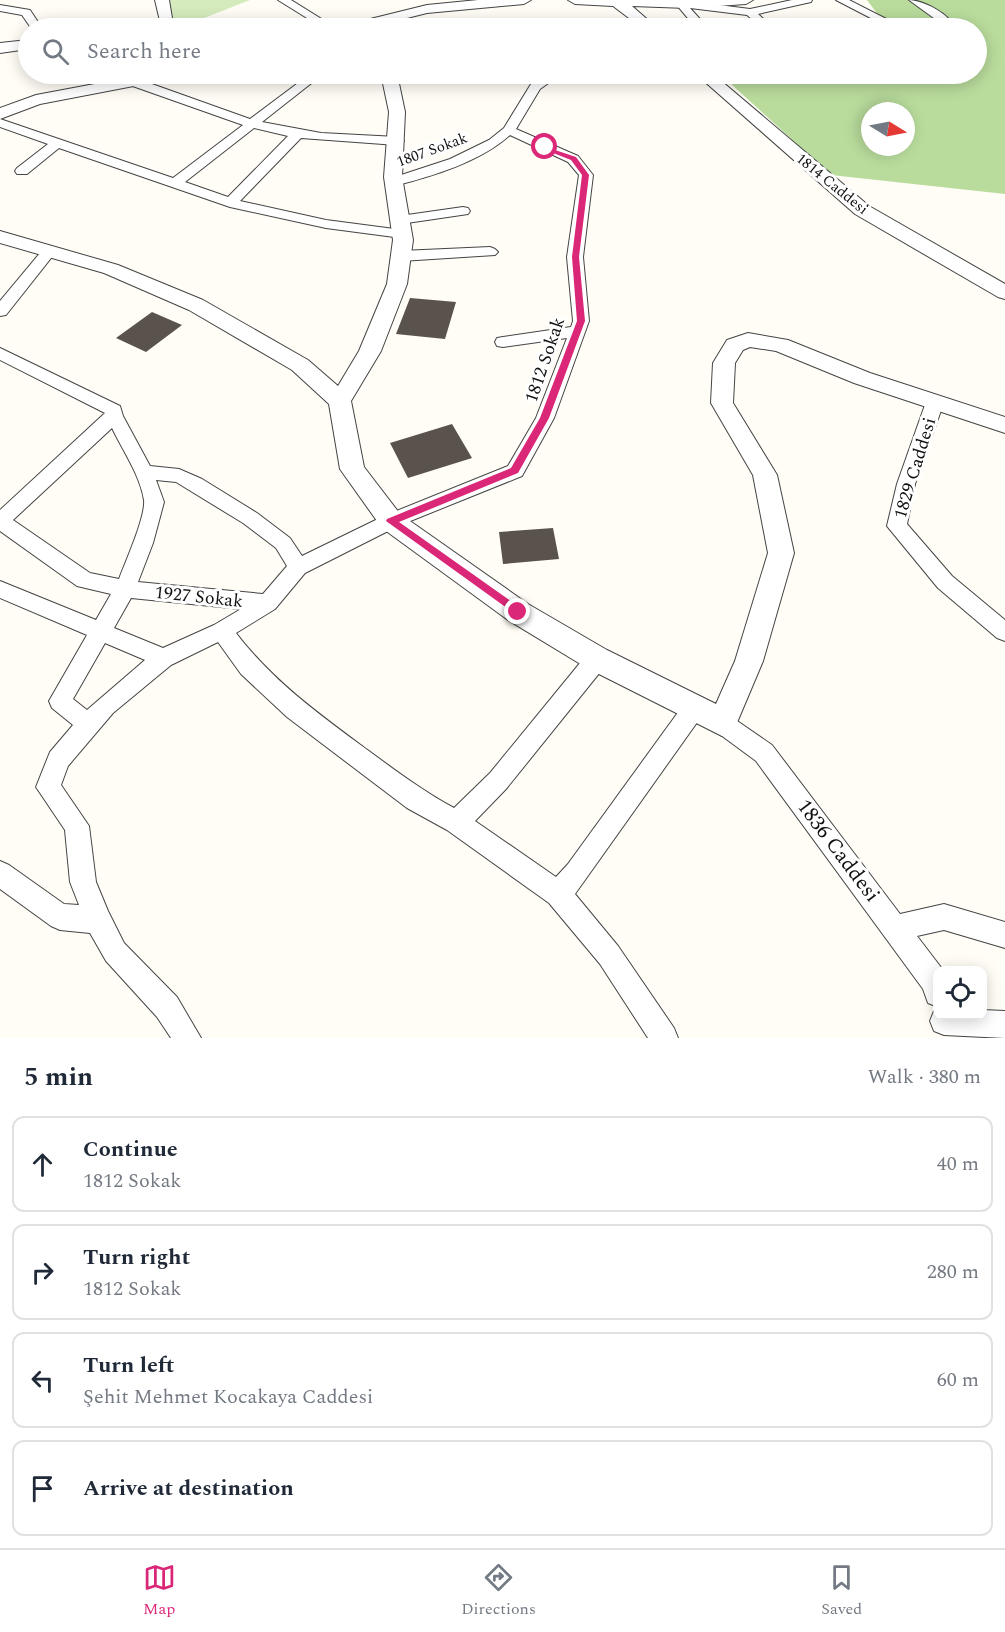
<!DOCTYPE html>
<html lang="en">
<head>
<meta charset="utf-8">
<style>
	:root { --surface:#fff; --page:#f6f6f7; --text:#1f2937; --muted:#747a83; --line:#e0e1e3; --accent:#db2777 }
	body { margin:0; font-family:Spectral,serif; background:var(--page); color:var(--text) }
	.controls { position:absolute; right:18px; bottom:18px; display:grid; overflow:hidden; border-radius:12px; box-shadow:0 3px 15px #0003 }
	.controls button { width:54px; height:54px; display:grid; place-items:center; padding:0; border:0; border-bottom:2px solid var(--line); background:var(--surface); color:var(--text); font:30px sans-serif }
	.compass { position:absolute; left:861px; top:102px; width:54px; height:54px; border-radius:50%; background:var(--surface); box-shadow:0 3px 15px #0003; rotate:100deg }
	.stop { position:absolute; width:18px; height:18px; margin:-14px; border:4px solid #db2777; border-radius:50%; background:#fff }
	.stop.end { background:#db2777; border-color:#fff; box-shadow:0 2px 6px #0008 }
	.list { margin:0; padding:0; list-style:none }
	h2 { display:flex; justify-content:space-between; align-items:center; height:78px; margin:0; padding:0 24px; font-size:26px }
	h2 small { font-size:20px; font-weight:400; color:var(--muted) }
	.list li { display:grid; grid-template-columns:39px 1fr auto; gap:18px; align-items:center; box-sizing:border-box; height:96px; margin:0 12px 12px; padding:0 12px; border:2px solid var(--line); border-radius:12px }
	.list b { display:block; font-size:22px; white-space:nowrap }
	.list p { margin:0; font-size:20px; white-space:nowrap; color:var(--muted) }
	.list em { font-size:20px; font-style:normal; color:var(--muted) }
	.icon { flex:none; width:33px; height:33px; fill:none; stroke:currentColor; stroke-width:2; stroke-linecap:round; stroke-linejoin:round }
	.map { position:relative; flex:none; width:1005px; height:1038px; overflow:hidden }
	.search { position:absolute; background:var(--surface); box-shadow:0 3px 15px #0003; left:18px; right:18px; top:18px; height:66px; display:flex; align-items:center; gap:15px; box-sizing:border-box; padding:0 21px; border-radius:33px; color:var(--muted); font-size:22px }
	.sheet { height:510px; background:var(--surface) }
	nav { display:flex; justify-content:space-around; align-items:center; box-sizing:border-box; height:84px; border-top:2px solid var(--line); background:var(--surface); font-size:16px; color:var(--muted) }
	nav a { display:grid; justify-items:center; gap:3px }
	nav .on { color:var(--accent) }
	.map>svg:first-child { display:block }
</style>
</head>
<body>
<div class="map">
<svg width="1005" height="1038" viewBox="0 0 1005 1038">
	<rect width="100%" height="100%" fill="#fffdf5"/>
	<path fill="#d5ebbd" d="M 166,0 L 250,0 L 181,27 L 171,16 Z"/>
	<path fill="#b9dc9c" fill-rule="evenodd" d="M 867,0 L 1005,0 L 1005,194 L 831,175 L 720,74 L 976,74 L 976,28 L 888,28 ZM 870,111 L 906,111 L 906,147 L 870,147 Z"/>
	<path fill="#5a524d" d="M 410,298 L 456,302 L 445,339 L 396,334 Z
		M 152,312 L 182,325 L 146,352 L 116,338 Z
		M 452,424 L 472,458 L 408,478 L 390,443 Z
		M 553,528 L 559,559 L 503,564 L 499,532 Z"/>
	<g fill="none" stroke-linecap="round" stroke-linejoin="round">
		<defs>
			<path id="minor" d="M 278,0 L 291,0 L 336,28 L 323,28 Z
				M 792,0 L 812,0 L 811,2 L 758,14 L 773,28 L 762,28 L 747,15 L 690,8 L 708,28 L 696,28 L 676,4 L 687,1 L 750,9 Z
				M 836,0 L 849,0 L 904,28 L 890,28 Z
				M 909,0 C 922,0 951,14 954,28 L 943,28 L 942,24 Z
				M 0,5 L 30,10 L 42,28 L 31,28 L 22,15 L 0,11 Z
				M 310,74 L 323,74 L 262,122 L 321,133 L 397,137 L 404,141 L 397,145 L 301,138 L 240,201 L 326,220 L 402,230 L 409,234 L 407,237 L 402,238 L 326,228 L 230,207 L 59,148 L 27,174 L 17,174 L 15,171 L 17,168 L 48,144 L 0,127 L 0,119 L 173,178 L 243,125 L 127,84 L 127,78 L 135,78 L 250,119 ZM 254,128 L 288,136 L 228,197 L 185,182 Z
				M 332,74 L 393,74 L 395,76 L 389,80 L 338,78 Z
				M 548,74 L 561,74 L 540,89 L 516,129 L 578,156 L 593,175 L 583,257 L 589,321 L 554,418 L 522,476 L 398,526 L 305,573 L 275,609 L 236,633 C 271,679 316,712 362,746 C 392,768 421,790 454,808 L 490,773 L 589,652 L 597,650 L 605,652 L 608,659 L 605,666 L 506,789 L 475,821 L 556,877 L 568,864 L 687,700 L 695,697 L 703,700 L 706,707 L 703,714 L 575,894 L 618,946 L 674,1028 L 678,1038 L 648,1038 L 600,964 L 549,903 L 447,830 L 407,808 L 287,717 L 241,674 L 218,642 L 171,665 L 113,713 L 68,766 L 61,785 L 89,826 L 96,882 L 108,911 L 124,943 L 177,997 L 201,1038 L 171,1038 L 157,1017 L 106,961 L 90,933 L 60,930 L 51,926 L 0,889 L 0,861 L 9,865 L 64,904 L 79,905 L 70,882 L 65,830 L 36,787 L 50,752 L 73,725 L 52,708 L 49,701 L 87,635 L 0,598 L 0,581 L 96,620 L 111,594 L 77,586 L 0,531 L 0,510 L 105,413 L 0,360 L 0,348 L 120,406 L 123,416 L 150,466 L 179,469 L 202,479 L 257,513 L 290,538 L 302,556 L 384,516 L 508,466 L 536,418 L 567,338 L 503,347 L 497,346 L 495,342 L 497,338 L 503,337 L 571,327 L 573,321 L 567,257 L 579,175 L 568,162 L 510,135 C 480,162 433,176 394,186 L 387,182 L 389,179 L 450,159 L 489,140 L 504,128 L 531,84 ZM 112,428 C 123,451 140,475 144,500 C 146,516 125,563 119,579 L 90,573 L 13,520 ZM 156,480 L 176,482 L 243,523 L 276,548 L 287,566 L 263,594 L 138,582 L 153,543 L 164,502 ZM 131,598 L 241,609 L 214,625 L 163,648 L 114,628 ZM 105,643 L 145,660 L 87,710 L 73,699 Z
				M 649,74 C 663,73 707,70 717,79 L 711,83 L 655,78 Z
				M 463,207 L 468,208 L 470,211 L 468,214 L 400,224 L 393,220 L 400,216 Z
				M 50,246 L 57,250 L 55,253 L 6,315 L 0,316 L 0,301 L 45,247 Z
				M 490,247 L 495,249 L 498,252 L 495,255 L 401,261 L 393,256 L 401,251 Z
				M 935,396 L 941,398 L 944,402 L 915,484 L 907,524 L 952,576 L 1005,620 L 1005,641 L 997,638 L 938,588 L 887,526 L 897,484 L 926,402 L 929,398 Z
				M 722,713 L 730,716 L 772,745 L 900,914 L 944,904 L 1005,922 L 1005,948 L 944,930 L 917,936 L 943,970 L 938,970 L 938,1007 L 928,1003 L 923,989 L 756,761 L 714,730 L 711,723 L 714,716 Z
				M 938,1010 L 938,1016 L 982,1016 L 982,1010 L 1005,1011 L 1005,1038 L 944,1035 L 934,1031 L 930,1021 L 934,1011 Z"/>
			<path id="tertiary" d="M 155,0 L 169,0 L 172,18 L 178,28 L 135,28 L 137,25 L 160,21 Z
				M 478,0 L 531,0 L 524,4 L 427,13 L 367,28 L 344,28 L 346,25 L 427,5 Z
				M 568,0 L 753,0 L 746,4 L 687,8 L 632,6 L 657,28 L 642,28 L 613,6 L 575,4 Z
				M 28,40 L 28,49 L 0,53 L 0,43 Z
				M 148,74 L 178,74 L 170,79 L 40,104 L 0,119 L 0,108 L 36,95 Z
				M 381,74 L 397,74 L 405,112 L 402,177 L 413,240 L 407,284 L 381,351 L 351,401 L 364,467 L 400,514 L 528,604 L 607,650 L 716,704 L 735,661 L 768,553 L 753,475 L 711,403 L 713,363 L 727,340 L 748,333 L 788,340 L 870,373 L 1005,417 L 1005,433 L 854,383 L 776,351 L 750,347 L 743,350 L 735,363 L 733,403 L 777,475 L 794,553 L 763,661 L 733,732 L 722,736 L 587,668 L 508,620 L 382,528 L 340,469 L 329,404 L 292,370 L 189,310 L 104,273 L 0,243 L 0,231 L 118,265 L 203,300 L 308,360 L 338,386 L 359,351 L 387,284 L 393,240 L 384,177 L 389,112 Z
				M 696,74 L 713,74 L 869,206 L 1005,284 L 1005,299 L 998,297 L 855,214 Z"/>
		</defs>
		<use href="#minor" stroke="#444" stroke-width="2"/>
		<use href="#tertiary" stroke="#444" stroke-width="2"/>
		<use href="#minor" fill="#fff" fill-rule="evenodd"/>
		<use href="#tertiary" fill="#fff" fill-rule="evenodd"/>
	</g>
	<path fill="#db2777" d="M 543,146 L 576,157 L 589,175 L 579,257 L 585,321 L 549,418 L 518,473 L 399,522 L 522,609 L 522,615 L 518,616 L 386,521 L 387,519 L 511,468 L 540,418 L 577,321 L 572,257 L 582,175 L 571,160 L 543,149 Z"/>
	<g text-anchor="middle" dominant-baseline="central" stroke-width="6" stroke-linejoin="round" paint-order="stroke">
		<g font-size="15" fill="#111" stroke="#fff">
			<text transform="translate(432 150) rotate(-20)">1807 Sokak</text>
			<text transform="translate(832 184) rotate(39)">1814 Caddesi</text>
		</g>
		<g font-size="18" fill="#111" stroke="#fff">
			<text transform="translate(545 360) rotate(-71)">1812 Sokak</text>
			<text transform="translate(915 468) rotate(-73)">1829 Caddesi</text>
			<text transform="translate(199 597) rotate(6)">1927 Sokak</text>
		</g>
		<g font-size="21" fill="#111" stroke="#fff">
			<text transform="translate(838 851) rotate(53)">1836 Caddesi</text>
		</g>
	</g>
</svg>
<div class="controls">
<button><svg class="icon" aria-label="locate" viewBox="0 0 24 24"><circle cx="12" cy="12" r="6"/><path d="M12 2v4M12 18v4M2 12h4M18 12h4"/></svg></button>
</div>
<svg class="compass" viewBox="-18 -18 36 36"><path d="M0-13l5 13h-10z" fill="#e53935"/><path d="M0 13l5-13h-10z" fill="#747a83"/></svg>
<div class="stop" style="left:545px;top:147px"></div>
<div class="stop end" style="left:518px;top:612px"></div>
<div class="search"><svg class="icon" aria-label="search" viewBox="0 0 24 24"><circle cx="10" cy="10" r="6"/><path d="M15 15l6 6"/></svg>Search here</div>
</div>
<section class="sheet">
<h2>5 min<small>Walk · 380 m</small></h2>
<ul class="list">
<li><svg class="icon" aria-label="ahead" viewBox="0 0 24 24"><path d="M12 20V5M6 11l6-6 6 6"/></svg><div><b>Continue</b><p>1812 Sokak</p></div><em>40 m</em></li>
<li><svg class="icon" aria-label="right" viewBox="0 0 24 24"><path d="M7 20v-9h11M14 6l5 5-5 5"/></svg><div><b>Turn right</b><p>1812 Sokak</p></div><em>280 m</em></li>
<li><svg class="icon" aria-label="left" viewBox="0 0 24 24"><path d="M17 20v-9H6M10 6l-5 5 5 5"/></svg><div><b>Turn left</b><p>Şehit Mehmet Kocakaya Caddesi</p></div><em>60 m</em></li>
<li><svg class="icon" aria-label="arrive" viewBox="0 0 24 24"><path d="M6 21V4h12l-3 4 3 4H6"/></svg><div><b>Arrive at destination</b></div></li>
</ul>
</section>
<nav>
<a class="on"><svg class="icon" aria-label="map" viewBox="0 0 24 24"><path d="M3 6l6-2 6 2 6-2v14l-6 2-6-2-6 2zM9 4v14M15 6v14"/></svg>Map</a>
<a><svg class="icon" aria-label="directions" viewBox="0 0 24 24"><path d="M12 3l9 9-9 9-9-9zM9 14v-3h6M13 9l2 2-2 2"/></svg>Directions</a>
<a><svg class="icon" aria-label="saved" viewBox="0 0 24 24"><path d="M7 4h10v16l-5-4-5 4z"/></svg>Saved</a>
</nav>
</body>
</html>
